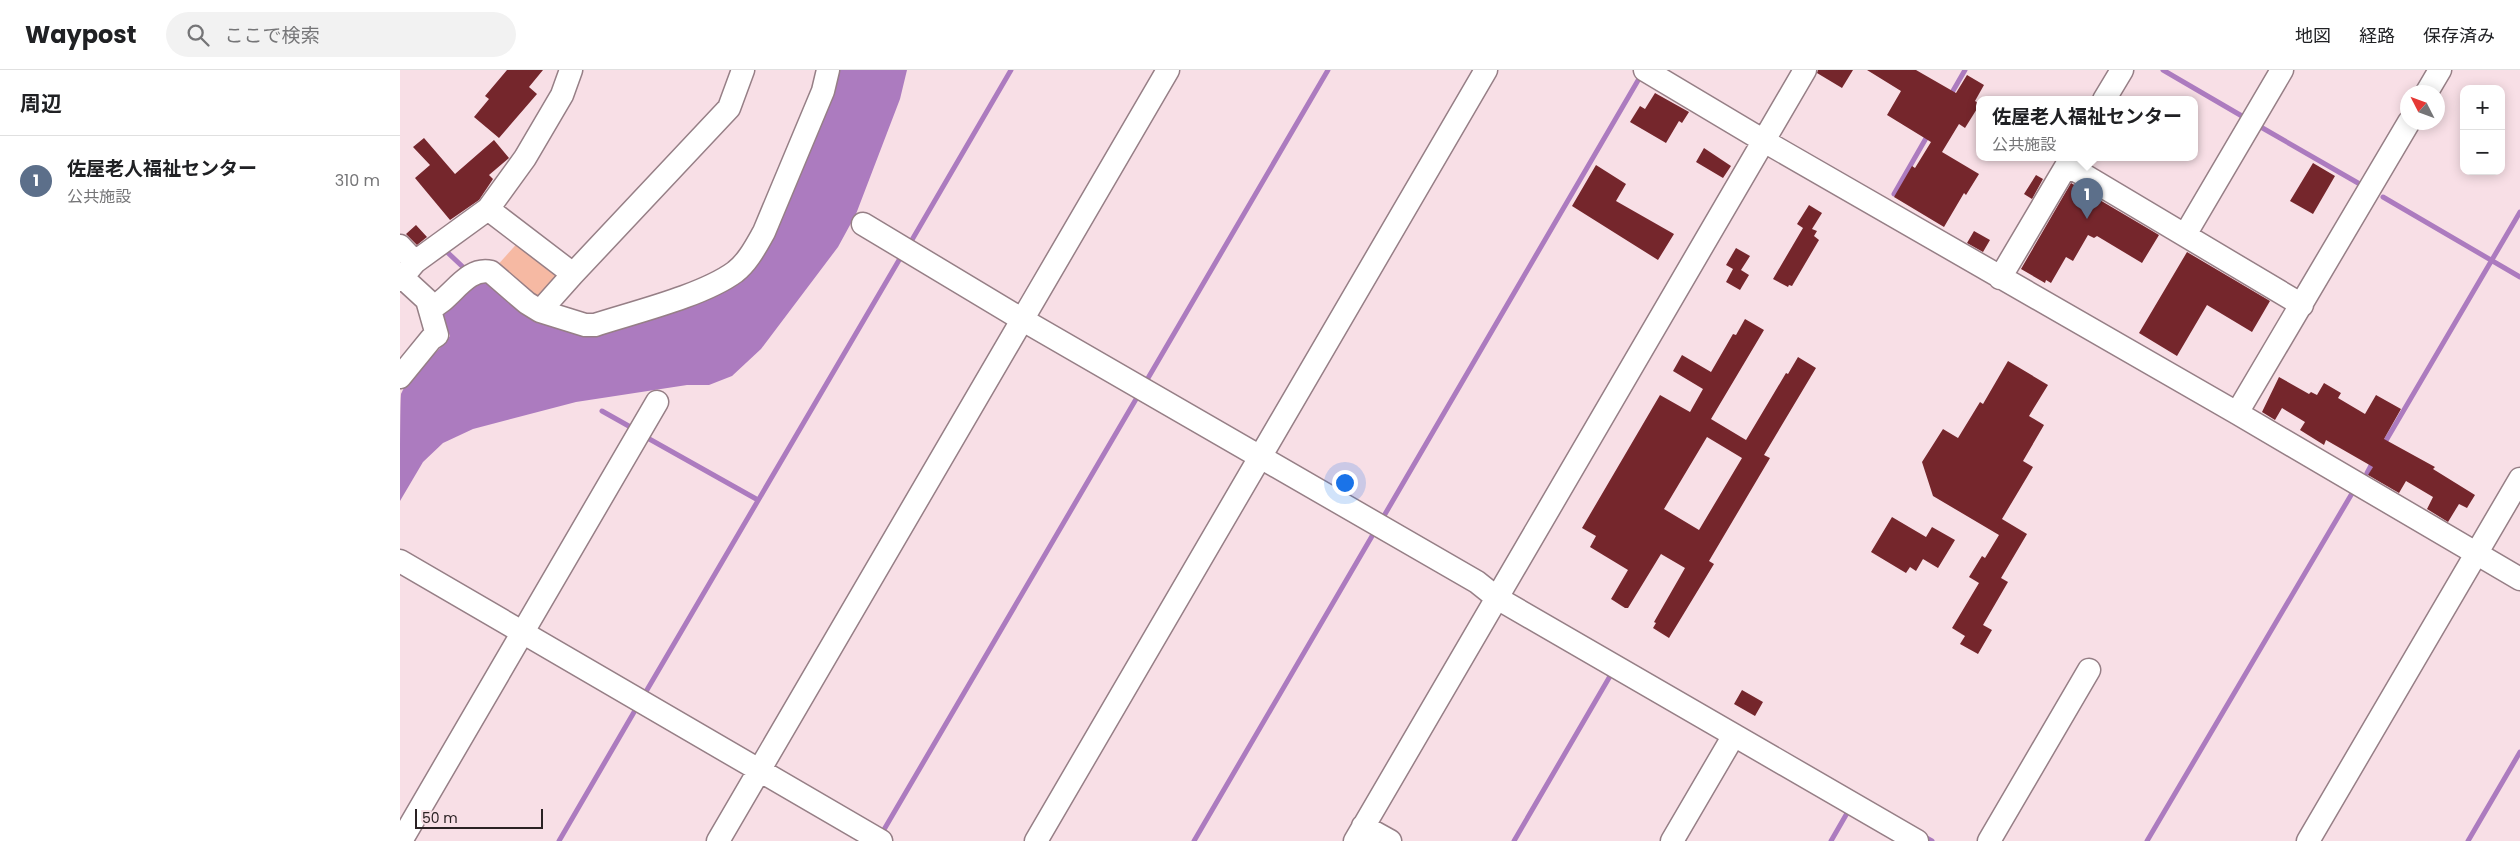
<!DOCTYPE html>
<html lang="ja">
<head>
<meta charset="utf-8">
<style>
	:root { --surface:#fff; --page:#f2f2f2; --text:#202124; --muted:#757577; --line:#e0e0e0; --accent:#db2777 }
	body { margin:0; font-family:Poppins,"Noto Sans JP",sans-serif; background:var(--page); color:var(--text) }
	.controls { position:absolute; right:15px; top:15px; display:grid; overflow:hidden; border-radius:10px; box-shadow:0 2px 12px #0003 }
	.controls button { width:45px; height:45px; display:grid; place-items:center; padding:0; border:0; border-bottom:1px solid var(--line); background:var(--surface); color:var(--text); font:25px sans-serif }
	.compass { position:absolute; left:2000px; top:15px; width:45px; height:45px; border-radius:50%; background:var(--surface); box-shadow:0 2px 12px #0003; rotate:312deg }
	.scale { position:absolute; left:15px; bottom:12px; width:128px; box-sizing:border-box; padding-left:5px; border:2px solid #2a2123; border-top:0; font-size:14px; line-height:18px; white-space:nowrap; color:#2a2123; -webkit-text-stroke:4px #f8dfe6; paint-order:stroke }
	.you { position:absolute; left:944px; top:412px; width:18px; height:18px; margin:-12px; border:4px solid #fff; border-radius:50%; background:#1a73e8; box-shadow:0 0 0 8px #1a73e833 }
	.badge { display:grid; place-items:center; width:32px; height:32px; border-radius:50%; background:var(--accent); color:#fff; font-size:16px; font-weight:700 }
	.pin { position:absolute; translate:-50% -41px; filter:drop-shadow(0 1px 2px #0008) }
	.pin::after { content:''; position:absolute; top:26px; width:18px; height:15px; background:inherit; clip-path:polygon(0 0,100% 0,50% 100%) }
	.popup { position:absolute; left:1576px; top:26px; width:222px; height:65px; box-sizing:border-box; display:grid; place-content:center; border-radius:10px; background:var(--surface); filter:drop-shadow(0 1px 4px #0005); font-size:16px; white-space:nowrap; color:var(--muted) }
	.popup b { font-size:19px; color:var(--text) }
	.popup::after { content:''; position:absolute; left:50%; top:100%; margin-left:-10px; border:10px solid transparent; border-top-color:var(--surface) }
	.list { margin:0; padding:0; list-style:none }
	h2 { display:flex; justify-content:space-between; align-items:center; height:65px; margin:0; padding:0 20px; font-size:21px }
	h2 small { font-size:16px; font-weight:400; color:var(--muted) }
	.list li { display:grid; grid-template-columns:32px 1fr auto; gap:15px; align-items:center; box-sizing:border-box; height:90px; padding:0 20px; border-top:1px solid var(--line) }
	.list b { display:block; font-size:19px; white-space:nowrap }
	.list p { margin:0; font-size:16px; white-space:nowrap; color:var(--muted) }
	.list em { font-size:16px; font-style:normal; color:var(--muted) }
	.icon { flex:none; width:28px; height:28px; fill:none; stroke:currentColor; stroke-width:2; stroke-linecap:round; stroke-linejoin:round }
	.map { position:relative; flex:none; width:2120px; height:771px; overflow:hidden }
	header { display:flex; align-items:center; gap:30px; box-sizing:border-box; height:70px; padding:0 25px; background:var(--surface); border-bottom:1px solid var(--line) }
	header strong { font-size:24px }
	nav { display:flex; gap:28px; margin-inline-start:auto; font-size:18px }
	.search { width:350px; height:45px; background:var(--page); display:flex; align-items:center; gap:12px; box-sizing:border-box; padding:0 18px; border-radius:28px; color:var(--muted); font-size:19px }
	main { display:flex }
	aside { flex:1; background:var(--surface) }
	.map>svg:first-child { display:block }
</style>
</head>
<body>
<header>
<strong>Waypost</strong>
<div class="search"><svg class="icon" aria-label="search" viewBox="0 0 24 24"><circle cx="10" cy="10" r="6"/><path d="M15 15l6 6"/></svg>ここで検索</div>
<nav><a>地図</a><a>経路</a><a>保存済み</a></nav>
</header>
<main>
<aside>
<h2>周辺<small></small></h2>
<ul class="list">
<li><span class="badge" style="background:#5c6f8a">1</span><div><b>佐屋老人福祉センター</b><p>公共施設</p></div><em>310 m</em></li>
</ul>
</aside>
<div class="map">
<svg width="2120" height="771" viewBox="0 0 2120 771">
	<rect width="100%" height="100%" fill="#f8dfe6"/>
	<path fill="#f6b9a3" d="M 122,168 L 164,201 L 136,229 L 95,198 Z"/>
	<path fill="#ac7bbf" d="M 440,0 L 507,0 L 500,29 L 456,144 L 438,177 L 361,279 L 332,306 L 309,315 L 287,315 L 176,332 L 73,359 L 43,373 L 23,392 L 0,431 C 0,414 0,334 1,324 C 12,300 36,286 50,266 L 43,248 L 44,240 L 76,210 L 91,210 L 131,249 L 186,265 L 341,210 L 356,197 L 380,152 L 416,68 Z"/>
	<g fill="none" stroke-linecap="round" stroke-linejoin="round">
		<path stroke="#ac7bbf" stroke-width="5" d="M 1763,0 L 1847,49
			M 1550,26 L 1565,0
			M 1859,56 L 1958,113
			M 1494,124 L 1529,63
			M 1983,127 L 2120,207
			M 509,175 L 611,0
			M 46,181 L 64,198
			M 744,315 L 928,0
			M 202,341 L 234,359
			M 244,366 L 358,430
			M 1984,374 L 2120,142
			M 1967,403 L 1974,390
			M 981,451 L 1240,7
			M 244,625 L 502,185
			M 482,763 L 739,324
			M 1523,766 L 1532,771
			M 159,771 L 237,637
			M 794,771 L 975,461
			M 1114,771 L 1213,601
			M 1431,771 L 1450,738
			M 1747,771 L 1954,420
			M 2068,771 L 2120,682"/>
	</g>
	<path fill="#75262c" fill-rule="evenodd" d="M 107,0 L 143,0 L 129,17 L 137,24 L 99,68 L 74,47 L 89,29 L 85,26 Z
		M 1418,0 L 1453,0 L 1442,18 L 1417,3 Z
		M 1467,0 L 1516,0 L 1556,23 L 1567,5 L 1584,15 L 1575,31 L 1580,34 L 1565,58 L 1559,54 L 1542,82 L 1579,104 L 1566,125 L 1564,123 L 1544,157 L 1494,127 L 1512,96 L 1515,98 L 1531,72 L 1487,45 L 1501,21 Z
		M 1255,23 L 1289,42 L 1282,53 L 1279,51 L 1266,73 L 1230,52 L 1240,36 L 1245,39 Z
		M 24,68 L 55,104 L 94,70 L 109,88 L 89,105 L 93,109 L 79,130 L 50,150 L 15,108 L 30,95 L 13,77 Z
		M 1304,78 L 1331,96 L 1323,108 L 1296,92 Z
		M 1913,93 L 1935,106 L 1913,144 L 1890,131 Z
		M 1196,95 L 1226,114 L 1216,131 L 1274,164 L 1258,190 L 1172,136 Z
		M 1636,105 L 1643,109 L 1632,129 L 1624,124 Z
		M 1671,113 L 1759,165 L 1742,193 L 1697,166 L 1694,168 L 1688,165 L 1673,191 L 1666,187 L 1651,213 L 1646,210 L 1645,213 L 1621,199 Z
		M 1409,135 L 1422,143 L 1412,159 L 1417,161 L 1414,166 L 1419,170 L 1392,216 L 1389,215 L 1388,217 L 1373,209 L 1403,158 L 1397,154 Z
		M 16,155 L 27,167 L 17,175 L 6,164 Z
		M 1574,161 L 1590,170 L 1583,182 L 1567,173 Z
		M 1336,178 L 1350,186 L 1341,200 L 1349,205 L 1340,220 L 1326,212 L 1333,199 L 1326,195 Z
		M 1787,182 L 1870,231 L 1852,262 L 1807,235 L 1777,286 L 1739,263 Z
		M 1345,249 L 1364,260 L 1311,349 L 1346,370 L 1386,303 L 1388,304 L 1398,287 L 1416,298 L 1364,385 L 1370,388 L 1309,491 L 1314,494 L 1269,568 L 1253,558 L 1256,553 L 1254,552 L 1285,498 L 1261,484 L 1228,538 L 1225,538 L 1211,529 L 1228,500 L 1190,477 L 1196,466 L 1182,458 L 1260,325 L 1290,342 L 1303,319 L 1273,301 L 1282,285 L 1311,302 L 1333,264 L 1336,265 ZM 1307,367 L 1342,388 L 1299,460 L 1264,439 Z
		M 1608,291 L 1648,315 L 1629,346 L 1644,355 L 1623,391 L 1633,397 L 1602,449 L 1627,464 L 1601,508 L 1608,512 L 1583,555 L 1592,560 L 1578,584 L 1560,574 L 1565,566 L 1552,558 L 1579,513 L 1569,507 L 1582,486 L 1585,488 L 1599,465 L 1533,426 L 1522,392 L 1543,359 L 1558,368 L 1580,332 L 1583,334 Z
		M 1879,307 L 1909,324 L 1911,322 L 1917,325 L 1924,313 L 1941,323 L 1938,328 L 1965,344 L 1976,325 L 2001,339 L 1984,369 L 2035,397 L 2033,399 L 2075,425 L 2067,438 L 2059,434 L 2048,452 L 2027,439 L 2033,427 L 2006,411 L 1999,423 L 1968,405 L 1973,397 L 1926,370 L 1924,375 L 1900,360 L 1905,352 L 1882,338 L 1875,350 L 1862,342 Z
		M 1492,447 L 1526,467 L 1532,457 L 1555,470 L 1538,498 L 1523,489 L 1516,501 L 1510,497 L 1506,503 L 1471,482 Z
		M 1342,620 L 1363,632 L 1355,646 L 1334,634 Z"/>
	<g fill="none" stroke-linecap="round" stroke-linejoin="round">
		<defs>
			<path id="minor" d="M 1245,0 L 1364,71 L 1837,343 L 2120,509
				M 2027,22 L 2040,0
				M 1704,30 L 1722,0
				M 1667,95 L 1902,235
				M 463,154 L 623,250 L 1077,512 L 1097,528 L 1517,771
				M 1785,165 L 1882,0
				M 0,176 L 15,192
				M 173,204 L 329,38 L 343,0
				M 1600,208 L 1671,88
				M 0,210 L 15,192 L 88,139 L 125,88 L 162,25 L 171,0
				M 31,238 C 51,230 66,196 91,202 L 127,233 L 140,241 L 173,204 L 88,139
				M 140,241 L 185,255 L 195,255 C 235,242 302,226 335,202 C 348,192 356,176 364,162 L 423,21 L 428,0
				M 0,307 L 31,269 L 37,265 L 27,230 L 2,207
				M 1837,343 L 2009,52
				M 0,491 L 481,771
				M 963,756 L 990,771
				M 1,771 L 257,332
				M 318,771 L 768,0
				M 636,771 L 1086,0
				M 955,771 L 1405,0
				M 1272,771 L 1334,665
				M 1589,771 L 1689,600
				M 1908,771 L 2120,409"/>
		</defs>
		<use href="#minor" stroke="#967f86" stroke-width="25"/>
		<use href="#minor" stroke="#fff" stroke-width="22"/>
	</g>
</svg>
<div class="controls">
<button>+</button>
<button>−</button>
</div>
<svg class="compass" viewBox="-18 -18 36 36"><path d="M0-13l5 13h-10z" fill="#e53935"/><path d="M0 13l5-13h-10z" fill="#757577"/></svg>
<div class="scale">50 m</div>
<div class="you"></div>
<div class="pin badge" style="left:1687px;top:149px;background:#5c6f8a">1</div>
<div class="popup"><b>佐屋老人福祉センター</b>公共施設</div>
</div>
</main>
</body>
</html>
